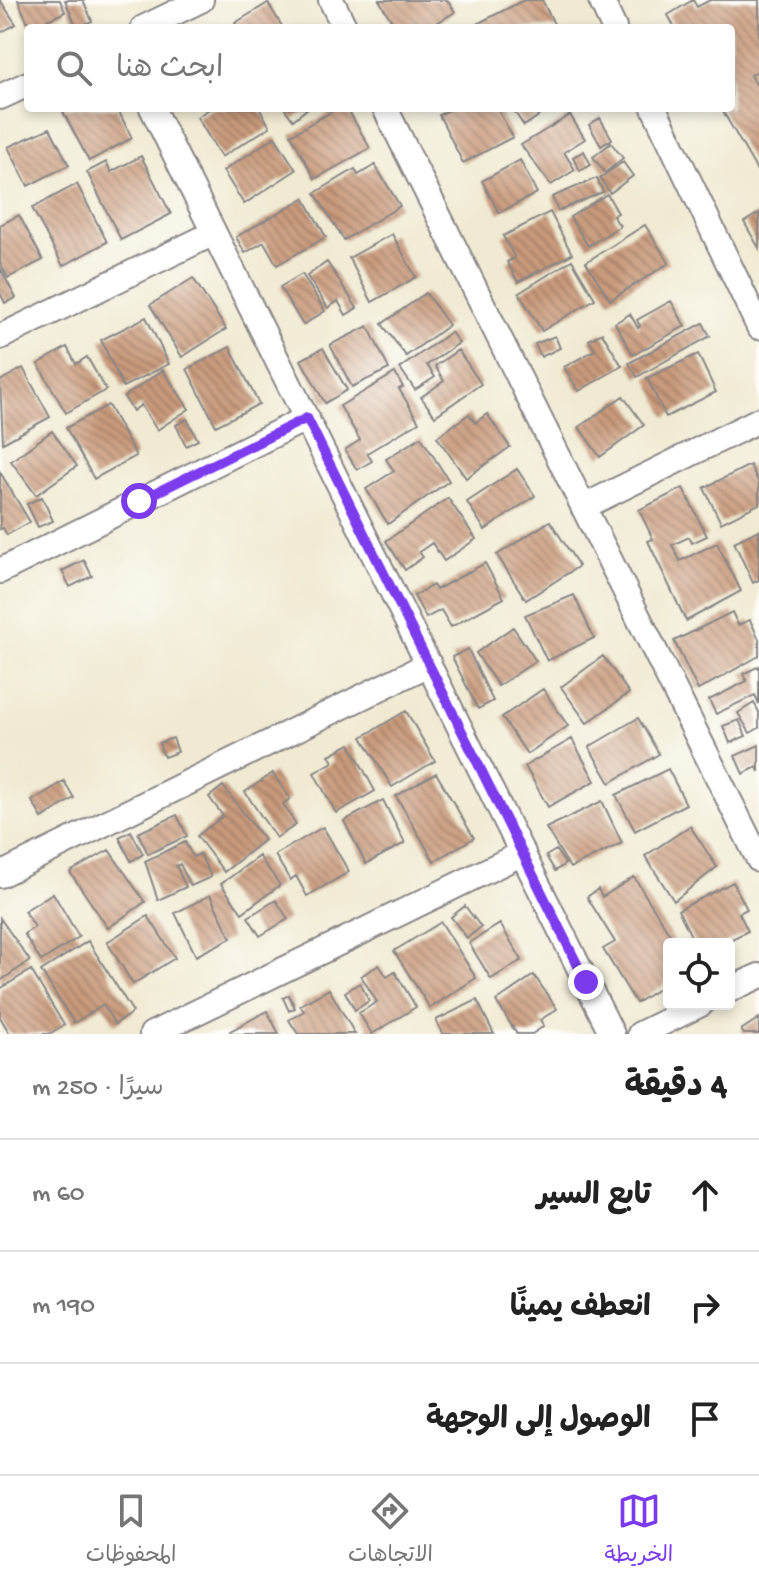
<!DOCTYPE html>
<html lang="ar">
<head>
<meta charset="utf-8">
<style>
	:root { --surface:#fff; --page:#f2f2f2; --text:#222; --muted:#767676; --line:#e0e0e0; --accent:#7c3aed }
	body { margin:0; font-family:"Gochi Hand","Playpen Sans Arabic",sans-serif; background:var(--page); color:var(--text); direction:rtl }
	.controls { position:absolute; right:24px; bottom:24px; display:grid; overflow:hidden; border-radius:8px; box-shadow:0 4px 12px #0003 }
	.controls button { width:72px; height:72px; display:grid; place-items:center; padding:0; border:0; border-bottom:2px solid var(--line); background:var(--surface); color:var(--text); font:40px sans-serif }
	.stop { position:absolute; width:24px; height:24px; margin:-18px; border:6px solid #7c3aed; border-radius:50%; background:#fff }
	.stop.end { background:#7c3aed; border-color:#fff; box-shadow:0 2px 8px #0008 }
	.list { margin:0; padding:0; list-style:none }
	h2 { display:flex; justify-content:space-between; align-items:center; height:104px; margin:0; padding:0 32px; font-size:34px }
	h2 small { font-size:26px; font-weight:400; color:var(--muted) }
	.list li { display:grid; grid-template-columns:52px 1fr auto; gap:24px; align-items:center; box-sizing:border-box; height:112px; padding:0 32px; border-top:2px solid var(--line) }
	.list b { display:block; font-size:30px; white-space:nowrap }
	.list em { font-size:26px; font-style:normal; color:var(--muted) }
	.icon { flex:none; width:44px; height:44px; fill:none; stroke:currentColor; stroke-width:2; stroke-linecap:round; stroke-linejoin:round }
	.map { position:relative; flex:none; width:759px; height:1034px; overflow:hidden; direction:ltr }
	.search { position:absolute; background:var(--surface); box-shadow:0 4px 12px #0003; left:24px; right:24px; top:24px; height:88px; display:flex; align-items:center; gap:20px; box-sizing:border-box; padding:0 28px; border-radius:8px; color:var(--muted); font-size:30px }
	.sheet { height:440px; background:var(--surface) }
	nav { display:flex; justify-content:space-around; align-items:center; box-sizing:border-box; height:112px; border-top:2px solid var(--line); background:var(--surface); font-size:22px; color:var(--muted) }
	nav a { display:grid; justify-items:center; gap:4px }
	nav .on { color:var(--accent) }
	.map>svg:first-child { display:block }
</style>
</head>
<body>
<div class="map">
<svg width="759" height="1034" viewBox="0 0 759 1034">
	<defs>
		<pattern id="building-back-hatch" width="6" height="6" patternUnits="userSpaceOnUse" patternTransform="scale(2)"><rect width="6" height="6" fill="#c99a7b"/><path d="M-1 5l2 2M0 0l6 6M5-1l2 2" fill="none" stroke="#a37d66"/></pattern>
	</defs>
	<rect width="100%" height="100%" fill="#fdfcf7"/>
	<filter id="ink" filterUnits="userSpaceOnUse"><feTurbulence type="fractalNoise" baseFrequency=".0125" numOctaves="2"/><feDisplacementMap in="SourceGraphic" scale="16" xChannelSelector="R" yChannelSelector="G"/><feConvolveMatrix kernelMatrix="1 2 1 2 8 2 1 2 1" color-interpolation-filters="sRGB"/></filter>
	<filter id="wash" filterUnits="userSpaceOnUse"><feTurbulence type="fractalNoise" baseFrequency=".006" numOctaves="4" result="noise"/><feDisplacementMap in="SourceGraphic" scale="32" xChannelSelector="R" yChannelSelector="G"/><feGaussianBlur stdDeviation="1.8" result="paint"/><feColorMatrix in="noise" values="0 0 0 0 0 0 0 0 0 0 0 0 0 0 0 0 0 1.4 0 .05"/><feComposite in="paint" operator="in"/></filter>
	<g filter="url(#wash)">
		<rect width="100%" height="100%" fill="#f0ead2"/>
		<g id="blocks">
			<path fill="url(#building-back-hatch)" d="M 0,0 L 16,24 L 0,33 Z
				M 18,0 L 60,0 L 65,12 L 47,20 L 51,28 L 30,28 Z
				M 65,0 L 83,0 L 92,21 L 77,28 Z
				M 379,0 L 447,0 L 455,12 L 430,27 L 396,28 Z
				M 524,0 L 542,0 L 556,28 L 477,28 L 475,25 Z
				M 693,0 L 697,7 L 710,0 L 759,0 L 759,70 L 751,75 L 759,89 L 759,174 L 721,108 L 731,108 L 731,28 L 675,28 L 668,15 Z
				M 268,3 L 283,28 L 238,28 L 235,23 Z
				M 61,108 L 117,108 L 132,138 L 89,161 Z
				M 211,108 L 259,108 L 270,127 L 221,157 L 197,117 Z
				M 284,108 L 308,108 L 293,120 Z
				M 338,108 L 347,108 L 370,148 L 315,179 L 291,135 Z
				M 453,108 L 497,108 L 513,137 L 463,163 L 439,115 Z
				M 512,108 L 550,108 L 524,126 Z
				M 570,115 L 585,139 L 564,152 L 575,170 L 551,185 L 521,145 Z
				M 600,118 L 612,139 L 601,146 L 589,125 Z
				M 50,128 L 69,165 L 28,186 L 8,147 Z
				M 275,137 L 296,170 L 244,204 L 223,171 Z
				M 611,143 L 623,158 L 605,173 L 593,157 Z
				M 584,151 L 591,165 L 580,171 L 573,157 Z
				M 141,156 L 171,214 L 121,240 L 87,172 L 106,162 L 111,172 Z
				M 520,160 L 537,193 L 499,213 L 482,181 Z
				M 623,162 L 633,176 L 610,193 L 600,178 Z
				M 375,165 L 400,206 L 344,240 L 315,193 L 355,169 L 358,175 Z
				M 597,178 L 603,192 L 558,211 L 552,197 Z
				M 77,184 L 107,242 L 63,266 L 32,208 Z
				M 607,194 L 618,213 L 613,216 L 620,226 L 588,246 L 570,217 Z
				M 304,198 L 326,237 L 277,265 L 264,242 L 245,253 L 236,237 Z
				M 550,212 L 572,254 L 518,282 L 507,262 L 515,258 L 503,236 Z
				M 759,213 L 759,248 L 744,222 Z
				M 19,215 L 43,260 L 8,278 L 0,263 L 0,225 Z
				M 645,225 L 669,263 L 610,300 L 586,262 Z
				M 392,234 L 416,277 L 372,302 L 349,258 Z
				M 572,260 L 595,299 L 542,331 L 519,293 Z
				M 327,262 L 357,308 L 346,315 L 338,301 L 328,308 L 307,276 Z
				M 0,268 L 16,298 L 5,303 L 0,293 Z
				M 302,274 L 325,311 L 303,325 L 280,287 Z
				M 193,278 L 226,329 L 182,357 L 150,305 Z
				M 426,293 L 449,325 L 406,356 L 382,324 Z
				M 671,301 L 685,326 L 633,355 L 615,323 L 630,314 L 638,328 L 640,326 L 637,320 Z
				M 146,317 L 169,364 L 123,387 L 101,340 Z
				M 703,323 L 710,336 L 637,377 L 629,363 Z
				M 368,326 L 389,369 L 352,387 L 330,345 Z
				M 451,332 L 459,343 L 427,365 L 435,377 L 415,390 L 400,368 Z
				M 602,333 L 622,366 L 579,391 L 564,367 L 595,350 L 589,340 Z
				M 555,336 L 560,348 L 541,357 L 535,344 Z
				M 67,347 L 76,364 L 87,357 L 106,390 L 66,413 L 38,364 Z
				M 230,347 L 259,404 L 216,426 L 187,369 Z
				M 323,348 L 347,390 L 325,403 L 301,360 Z
				M 458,350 L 481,384 L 435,416 L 421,397 L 444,381 L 435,366 Z
				M 698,354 L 716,392 L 666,417 L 647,378 Z
				M 23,368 L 50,417 L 3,443 L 0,381 Z
				M 163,370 L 189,409 L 157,430 L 141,405 L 133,411 L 124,397 Z
				M 395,373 L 403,387 L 399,389 L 419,422 L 367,453 L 372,461 L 357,470 L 345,450 L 360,440 L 340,406 Z
				M 623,396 L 644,425 L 600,457 L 579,427 Z
				M 108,405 L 136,456 L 94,479 L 66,428 Z
				M 469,414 L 475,423 L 487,414 L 510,447 L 466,478 L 437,437 Z
				M 187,419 L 198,440 L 186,446 L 176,425 Z
				M 52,431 L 77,466 L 36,495 L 11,461 Z
				M 421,437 L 449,481 L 388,524 L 366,489 L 394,471 L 386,459 Z
				M 750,465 L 759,483 L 759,504 L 721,523 L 704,488 Z
				M 517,469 L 535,496 L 485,530 L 467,502 Z
				M 0,472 L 30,522 L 7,535 L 3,528 L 0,529 Z
				M 683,488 L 707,536 L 692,543 L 689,537 L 672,545 L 680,561 L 717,543 L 741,591 L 686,621 L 648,541 L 653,539 L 639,510 Z
				M 42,497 L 53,521 L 38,527 L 27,504 Z
				M 448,498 L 476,539 L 444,561 L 432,543 L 419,552 L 423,557 L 405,570 L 386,541 Z
				M 550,521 L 579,566 L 526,600 L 497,555 Z
				M 759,530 L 759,580 L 753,583 L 734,542 Z
				M 84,560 L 92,576 L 70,587 L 62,571 Z
				M 485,563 L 504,598 L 451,627 L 441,610 L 426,618 L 414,596 L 433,585 L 436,590 Z
				M 574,595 L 594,638 L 547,661 L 525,615 Z
				M 732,612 L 738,625 L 750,620 L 759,639 L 759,656 L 698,690 L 674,641 Z
				M 513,627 L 536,661 L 498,686 L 476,653 Z
				M 468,649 L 493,701 L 478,709 L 452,657 Z
				M 603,656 L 629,693 L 587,723 L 561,687 Z
				M 759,666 L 759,704 L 755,695 L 716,714 L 709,700 L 747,681 L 743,674 Z
				M 543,689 L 568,726 L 527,754 L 502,717 Z
				M 754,703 L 759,712 L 759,728 L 750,733 L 738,713 Z
				M 406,711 L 435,761 L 392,787 L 362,737 Z
				M 638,718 L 659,754 L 610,783 L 589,747 Z
				M 739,720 L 746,736 L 730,743 L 723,726 Z
				M 173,738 L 178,752 L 164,757 L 159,743 Z
				M 572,739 L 595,781 L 548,807 L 525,766 Z
				M 350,744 L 375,791 L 336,813 L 314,773 L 333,762 L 329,755 Z
				M 759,745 L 759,772 L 757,767 L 743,774 L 735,756 Z
				M 668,769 L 686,804 L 635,831 L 616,795 Z
				M 273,773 L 290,799 L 283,804 L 296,825 L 276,838 L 245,792 Z
				M 436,773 L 474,838 L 434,861 L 396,796 Z
				M 64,781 L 74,798 L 42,818 L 32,801 Z
				M 223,786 L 264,840 L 224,872 L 197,836 L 223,816 L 209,797 Z
				M 383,800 L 405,843 L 366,864 L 344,821 Z
				M 602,801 L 622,843 L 570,868 L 546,828 Z
				M 177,815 L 187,836 L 148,854 L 138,833 Z
				M 690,826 L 717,867 L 674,901 L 645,856 Z
				M 323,827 L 349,872 L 307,896 L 296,876 L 290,880 L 275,855 Z
				M 131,831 L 143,854 L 131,861 L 119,837 Z
				M 185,842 L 193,857 L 200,854 L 211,877 L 191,886 L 180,864 L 176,866 L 186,887 L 158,900 L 145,861 Z
				M 109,850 L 145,902 L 108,928 L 70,872 Z
				M 556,850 L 565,864 L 555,871 L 546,856 Z
				M 259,856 L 280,885 L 242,913 L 221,884 Z
				M 634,877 L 676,944 L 669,944 L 669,982 L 636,1003 L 603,949 L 615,942 L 587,897 L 598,889 L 602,897 Z
				M 733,882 L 747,909 L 739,913 L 748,931 L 722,944 L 695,944 L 678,910 Z
				M 53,893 L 79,937 L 41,961 L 24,934 L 35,927 L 24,911 Z
				M 210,895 L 231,938 L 196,956 L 175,913 Z
				M 276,900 L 288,919 L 260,936 L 248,917 Z
				M 465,906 L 481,927 L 467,938 L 451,917 Z
				M 148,916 L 175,958 L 133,984 L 107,942 Z
				M 0,918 L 30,961 L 0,981 Z
				M 441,922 L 476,978 L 430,1008 L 394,951 Z
				M 500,924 L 522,960 L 491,979 L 469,943 Z
				M 88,941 L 133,1012 L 115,1024 L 103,1005 L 74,1023 L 41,971 Z
				M 379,965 L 387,977 L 395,972 L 416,1007 L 372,1034 L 359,1013 L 377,1002 L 361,976 Z
				M 31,970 L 64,1025 L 49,1034 L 10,1034 L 0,1017 L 0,989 Z
				M 534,975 L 557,1009 L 540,1020 L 544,1026 L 532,1034 L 517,1034 L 496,1001 Z
				M 360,983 L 369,1001 L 355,1010 L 345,992 Z
				M 329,989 L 355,1034 L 298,1034 L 289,1020 L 304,1011 L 300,1005 Z
				M 289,995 L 295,1008 L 289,1011 L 283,998 Z
				M 477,1000 L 494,1034 L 443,1034 L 436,1020 Z
				M 267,1011 L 279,1034 L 232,1034 L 230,1031 Z
				M 759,1018 L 759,1034 L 744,1034 L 741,1030 Z"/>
		</g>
	</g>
	<g filter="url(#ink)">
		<use href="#blocks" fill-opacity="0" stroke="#898686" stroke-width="2"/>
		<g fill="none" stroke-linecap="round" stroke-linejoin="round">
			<defs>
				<path id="minor" d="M 331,0 L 345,28
					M 601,0 L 614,28
					M 143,28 L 201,0
					M 0,97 L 28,84
					M 152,108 L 612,1034
					M 385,108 L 759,860
					M 654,108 L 759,327
					M 0,337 L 214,233
					M 583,507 L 759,420
					M 0,571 L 307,418
					M 0,875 L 429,664
					M 729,990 L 759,976
					M 152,1034 L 523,853
					M 640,1034 L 701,1004"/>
			</defs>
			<use href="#minor" stroke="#898686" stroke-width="28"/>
			<use href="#minor" stroke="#fff" stroke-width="24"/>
		</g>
	</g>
	<g fill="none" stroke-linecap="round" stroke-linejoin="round" filter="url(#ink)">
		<path stroke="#7c3aed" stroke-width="10" d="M 139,501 L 307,418 L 586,982"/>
	</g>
</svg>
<div class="controls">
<button><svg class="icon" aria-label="locate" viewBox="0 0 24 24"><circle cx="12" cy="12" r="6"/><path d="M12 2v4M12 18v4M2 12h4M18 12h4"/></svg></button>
</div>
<div class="stop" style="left:139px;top:501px"></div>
<div class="stop end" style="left:586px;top:982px"></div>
<div class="search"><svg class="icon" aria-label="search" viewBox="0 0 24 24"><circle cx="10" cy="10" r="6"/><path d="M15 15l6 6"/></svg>ابحث هنا</div>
</div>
<section class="sheet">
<h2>4 دقيقة<small>سيرًا · 250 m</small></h2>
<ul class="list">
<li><svg class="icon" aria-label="ahead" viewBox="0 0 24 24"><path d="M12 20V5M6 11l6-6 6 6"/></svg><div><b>تابع السير</b></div><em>60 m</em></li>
<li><svg class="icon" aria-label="right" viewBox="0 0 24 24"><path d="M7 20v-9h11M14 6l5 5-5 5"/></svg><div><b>انعطف يمينًا</b></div><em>190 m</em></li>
<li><svg class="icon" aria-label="arrive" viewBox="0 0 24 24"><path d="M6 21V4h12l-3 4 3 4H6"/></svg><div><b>الوصول إلى الوجهة</b></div></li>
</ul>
</section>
<nav>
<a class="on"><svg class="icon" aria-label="map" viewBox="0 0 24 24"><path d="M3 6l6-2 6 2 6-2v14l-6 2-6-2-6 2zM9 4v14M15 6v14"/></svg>الخريطة</a>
<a><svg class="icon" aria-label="directions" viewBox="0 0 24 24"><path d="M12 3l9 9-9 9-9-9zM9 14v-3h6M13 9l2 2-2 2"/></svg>الاتجاهات</a>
<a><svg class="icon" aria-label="saved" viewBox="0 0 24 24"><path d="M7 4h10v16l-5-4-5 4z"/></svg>المحفوظات</a>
</nav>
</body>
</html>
